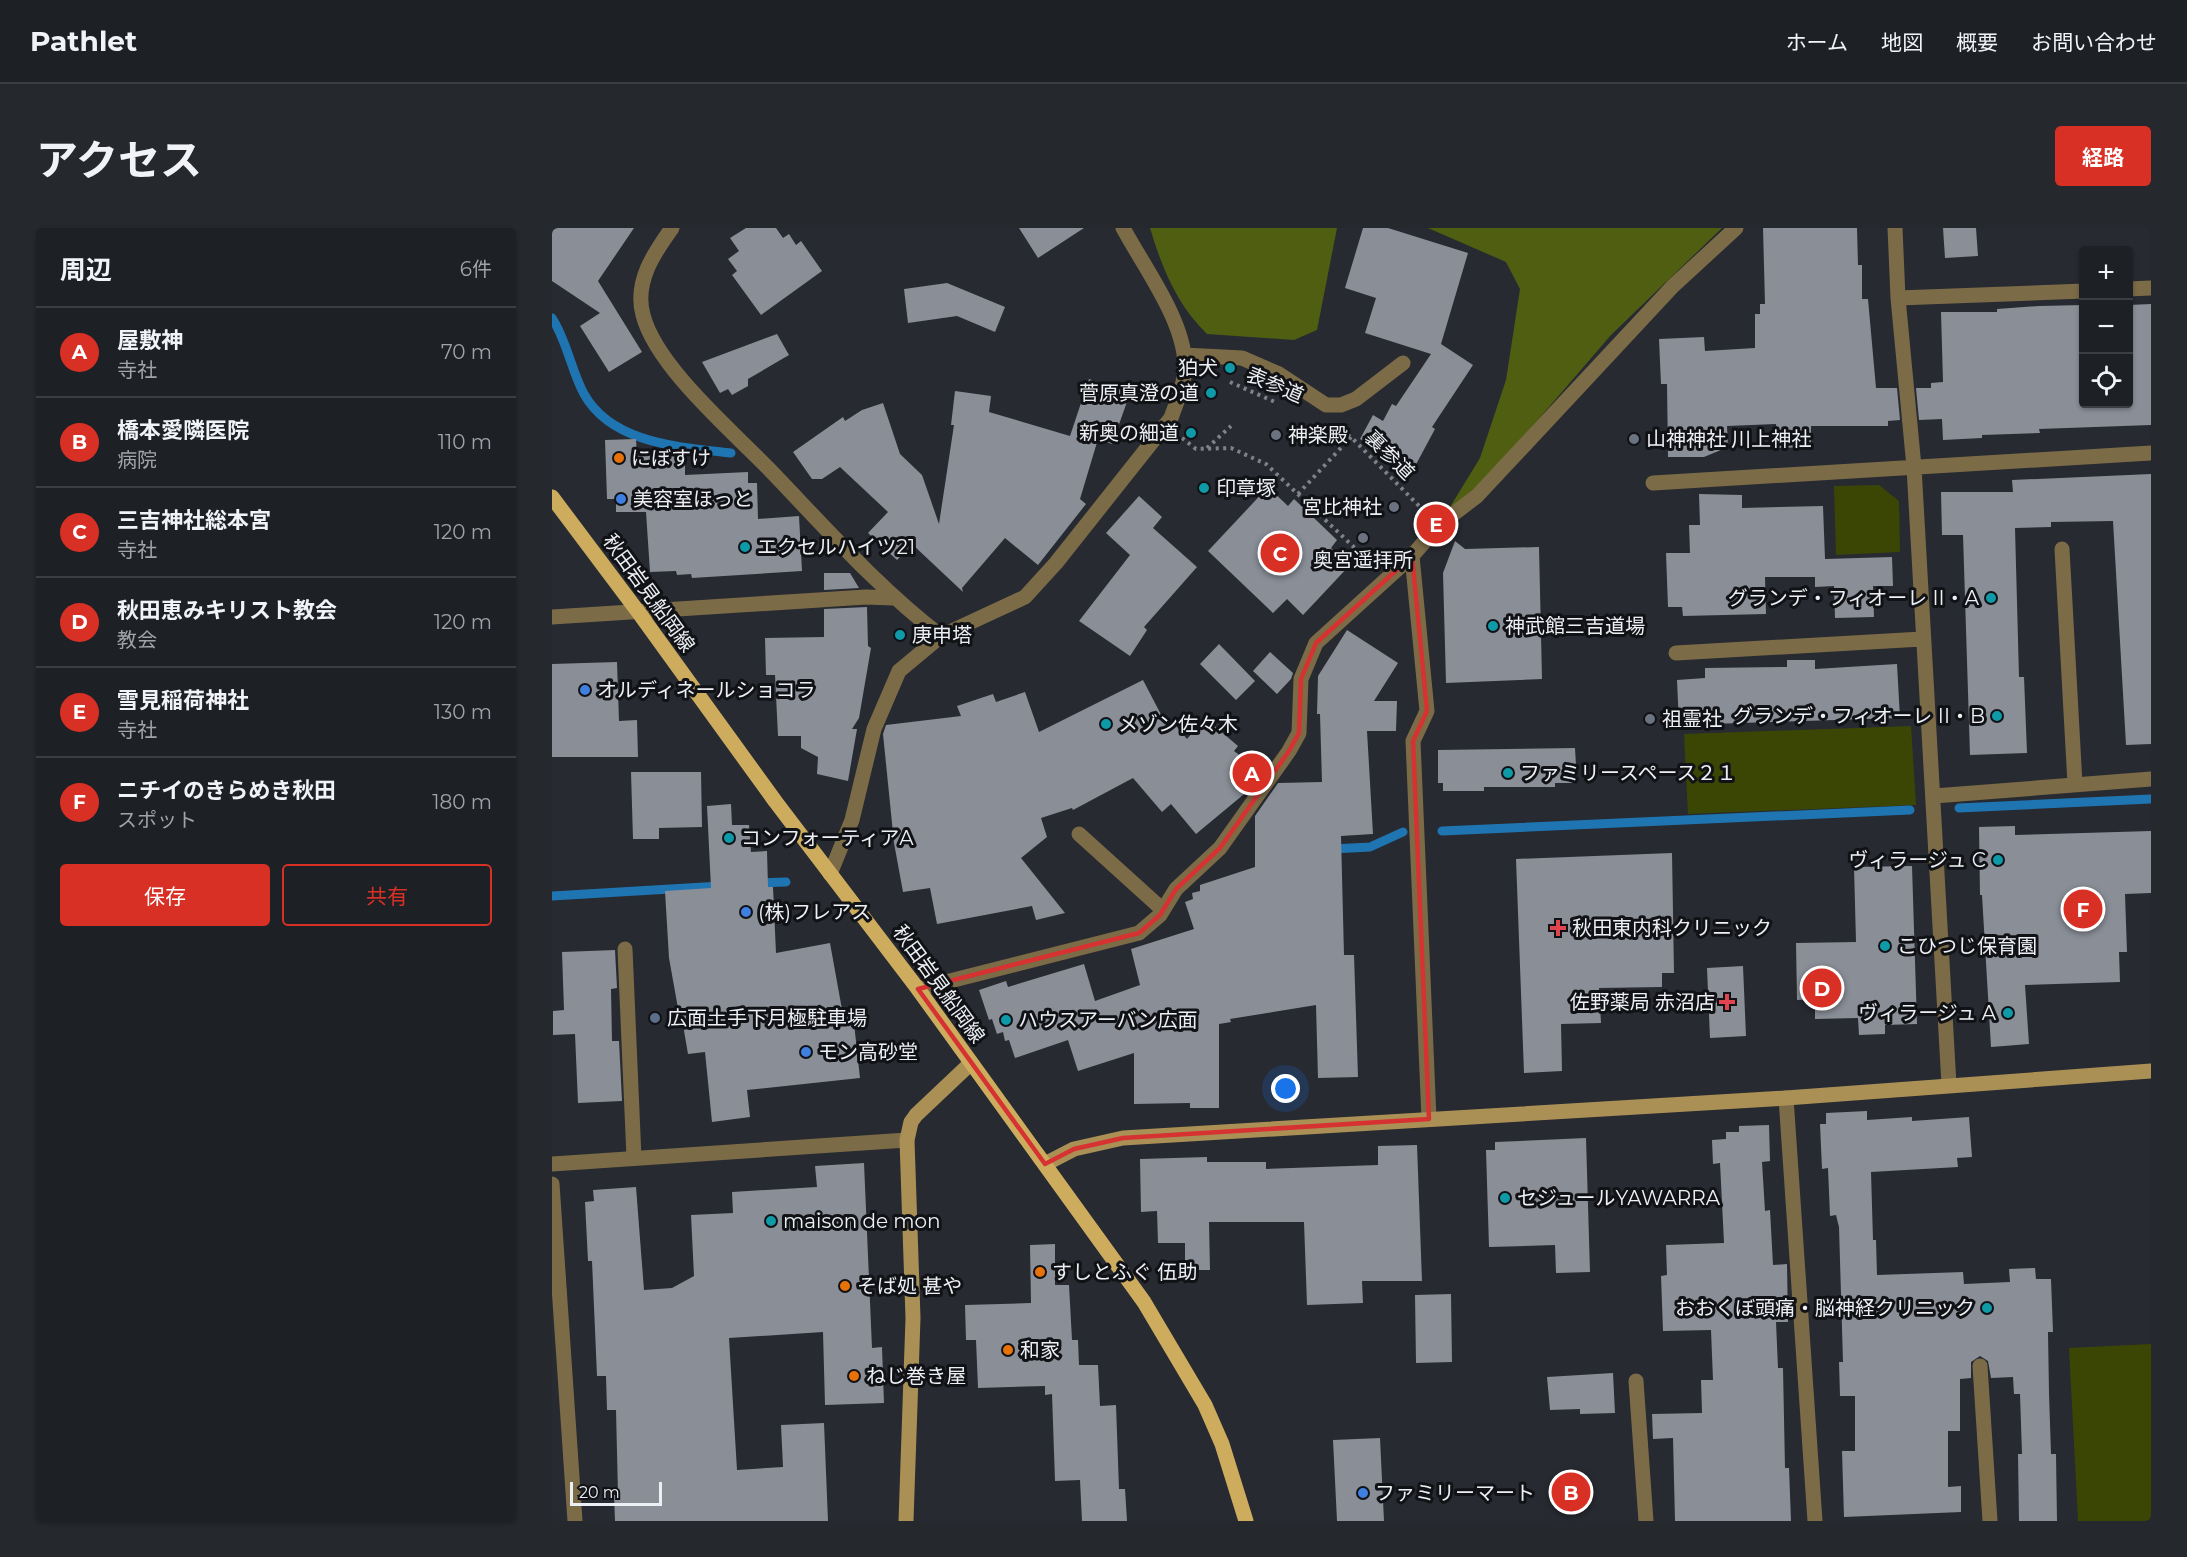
<!DOCTYPE html>
<html lang="ja">
<head>
<meta charset="utf-8">
<style>
	:root { --surface:#1d2025; --page:#25282d; --text:#f1f3f6; --muted:#a0a3a7; --line:#3b3e42; --accent:#d93025 }
	body { margin:0; font-family:Montserrat,"Noto Sans JP",sans-serif; background:var(--page); color:var(--text) }
	.controls { position:absolute; right:18px; top:18px; display:grid; overflow:hidden; border-radius:6px; box-shadow:0 2px 4px #0004 }
	.controls button { width:54px; height:54px; display:grid; place-items:center; padding:0; border:0; border-bottom:2px solid var(--line); background:var(--surface); color:var(--text); font:30px sans-serif }
	.scale { position:absolute; left:18px; bottom:15px; width:92px; box-sizing:border-box; padding-left:6px; border:3px solid #eceff3; border-top:0; font-size:16px; line-height:21px; white-space:nowrap; color:#eceff3; -webkit-text-stroke:4px #111216; paint-order:stroke }
	.you { position:absolute; left:734px; top:861px; width:21px; height:21px; margin:-15px; border:4px solid #fff; border-radius:50%; background:#1a73e8; box-shadow:0 0 0 9px #1a73e833 }
	.badge { display:grid; place-items:center; width:39px; height:39px; border-radius:50%; background:var(--accent); color:#fff; font-size:20px; font-weight:700 }
	.pin { position:absolute; translate:-50% -50%; border:3px solid #fff; box-shadow:0 2px 6px #0006 }
	.list { margin:0; padding:0; list-style:none }
	h2 { display:flex; justify-content:space-between; align-items:center; height:78px; margin:0; padding:0 24px; font-size:26px }
	h2 small { font-size:20px; font-weight:400; color:var(--muted) }
	.list li { display:grid; grid-template-columns:39px 1fr auto; gap:18px; align-items:center; box-sizing:border-box; height:90px; padding:0 24px; border-top:2px solid var(--line) }
	.list b { display:block; font-size:22px; white-space:nowrap }
	.list p { margin:0; font-size:20px; white-space:nowrap; color:var(--muted) }
	.list em { font-size:20px; font-style:normal; color:var(--muted) }
	.actions { display:flex; gap:12px; padding:18px 24px }
	.actions a { flex:1; padding:14px 0; border:2px solid var(--accent); border-radius:6px; text-align:center; font-size:21px; color:var(--accent) }
	.actions .main { background:var(--accent); color:#fff }
	.icon { flex:none; width:33px; height:33px; fill:none; stroke:currentColor; stroke-width:2; stroke-linecap:round; stroke-linejoin:round }
	.map { position:relative; flex:none; width:1599px; height:1293px; overflow:hidden; border-radius:6px }
	header { display:flex; align-items:center; gap:36px; box-sizing:border-box; height:84px; padding:0 30px; background:var(--surface); border-bottom:2px solid var(--line) }
	header strong { font-size:28px }
	nav { display:flex; gap:33px; margin-inline-start:auto; font-size:21px }
	.intro { display:flex; align-items:center; justify-content:space-between; box-sizing:border-box; height:144px; padding:0 36px }
	h1 { margin:0; font-size:42px }
	.button { padding:15px 27px; border-radius:6px; background:var(--accent); color:#fff; font-size:21px; font-weight:700 }
	main { display:flex; gap:36px; padding:0 36px }
	aside { flex:1; background:var(--surface); border-radius:6px; box-shadow:0 2px 4px #0004 }
	.map>svg:first-child { display:block }
</style>
</head>
<body>
<header>
<strong>Pathlet</strong>
<nav><a>ホーム</a><a>地図</a><a>概要</a><a>お問い合わせ</a></nav>
</header>
<div class="intro"><h1>アクセス</h1><a class="button">経路</a></div>
<main>
<aside>
<h2>周辺<small>6件</small></h2>
<ul class="list">
<li><span class="badge">A</span><div><b>屋敷神</b><p>寺社</p></div><em>70 m</em></li>
<li><span class="badge">B</span><div><b>橋本愛隣医院</b><p>病院</p></div><em>110 m</em></li>
<li><span class="badge">C</span><div><b>三吉神社総本宮</b><p>寺社</p></div><em>120 m</em></li>
<li><span class="badge">D</span><div><b>秋田恵みキリスト教会</b><p>教会</p></div><em>120 m</em></li>
<li><span class="badge">E</span><div><b>雪見稲荷神社</b><p>寺社</p></div><em>130 m</em></li>
<li><span class="badge">F</span><div><b>ニチイのきらめき秋田</b><p>スポット</p></div><em>180 m</em></li>
</ul>
<div class="actions"><a class="main">保存</a><a>共有</a></div>
</aside>
<div class="map">
<svg width="1599" height="1293" viewBox="0 0 1599 1293">
	<rect width="100%" height="100%" fill="#272a31"/>
	<path fill="#3b4605" d="M 1327,257 L 1347,273 L 1348,324 L 1284,327 L 1282,258 Z
		M 1359,498 L 1364,577 L 1136,586 L 1132,506 Z
		M 1599,1116 L 1599,1293 L 1526,1293 L 1517,1120 Z"/>
	<path fill="#505e11" d="M 598,0 L 785,0 L 765,102 L 742,112 L 655,106 C 625,77 610,40 598,0 Z
		M 876,0 L 1170,0 L 1059,107 L 922,266 L 898,279 L 928,230 L 954,152 L 968,61 L 954,34 Z"/>
	<g fill="none" stroke-linecap="round" stroke-linejoin="round">
		<path stroke="#1f75b2" stroke-width="9" d="M 0,90 C 15,113 19,142 32,166 C 60,216 128,219 179,225
			M 1407,580 L 1599,571
			M 890,603 L 1358,582
			M 780,621 L 818,619 L 851,604
			M 203,655 L 234,654
			M 0,668 L 169,658"/>
	</g>
	<path fill="#8a8e97" d="M 0,0 L 82,0 L 46,53 L 90,124 L 57,144 L 28,98 L 48,85 L 0,53 Z
		M 194,0 L 224,0 L 231,10 L 237,6 L 244,17 L 249,13 L 270,43 L 209,87 L 180,47 L 185,43 L 176,31 L 187,23 L 178,10 Z
		M 467,0 L 532,0 L 486,30 Z
		M 811,0 L 836,0 L 916,25 L 889,116 L 921,137 L 880,199 L 883,201 L 861,242 L 808,211 L 821,187 L 831,193 L 840,176 L 844,178 L 879,126 L 813,105 L 824,70 L 793,60 Z
		M 1211,0 L 1305,0 L 1306,37 L 1310,37 L 1310,71 L 1316,71 L 1324,160 L 1345,160 L 1348,192 L 1336,193 L 1336,198 L 1259,198 L 1259,219 L 1226,220 L 1224,196 L 1175,198 L 1176,219 L 1152,229 L 1116,229 L 1115,156 L 1109,156 L 1107,111 L 1152,109 L 1153,123 L 1203,120 L 1203,86 L 1208,86 L 1208,76 L 1213,76 Z
		M 1391,0 L 1424,0 L 1426,28 L 1393,30 Z
		M 395,55 L 453,79 L 443,104 L 405,88 L 356,95 L 352,61 Z
		M 1599,76 L 1599,197 L 1487,201 L 1488,205 L 1430,207 L 1430,210 L 1391,212 L 1390,191 L 1367,192 L 1364,160 L 1379,160 L 1379,155 L 1391,154 L 1389,84 L 1445,84 L 1445,81 L 1487,78 L 1532,77 L 1532,176 L 1576,176 L 1576,77 Z
		M 225,106 L 237,127 L 196,151 L 196,158 L 180,167 L 176,161 L 168,165 L 150,134 Z
		M 537,151 L 572,163 L 570,169 L 576,171 L 560,216 L 546,211 L 528,271 L 534,276 L 486,337 L 453,310 L 410,360 L 411,364 L 360,316 L 345,332 L 316,305 L 336,284 L 288,239 L 270,251 L 260,251 L 241,224 L 291,189 L 293,193 L 310,182 L 331,175 L 348,226 L 370,247 L 387,296 L 402,197 L 399,197 L 403,163 L 439,168 L 437,184 L 518,208 Z
		M 84,211 L 85,226 L 133,224 L 133,247 L 196,244 L 196,255 L 205,255 L 206,291 L 247,288 L 250,343 L 140,350 L 139,346 L 125,347 L 124,343 L 98,344 L 94,284 L 64,284 L 64,271 L 55,271 L 53,212 Z
		M 1599,246 L 1599,516 L 1574,517 L 1561,293 L 1499,294 L 1499,299 L 1463,300 L 1467,449 L 1472,449 L 1475,525 L 1418,527 L 1411,307 L 1390,307 L 1389,264 L 1461,264 L 1460,252 Z
		M 716,259 L 736,278 L 742,271 L 785,312 L 779,320 L 798,337 L 751,387 L 735,371 L 721,385 L 656,323 Z
		M 1147,266 L 1190,267 L 1190,280 L 1271,278 L 1273,331 L 1340,329 L 1341,358 L 1321,358 L 1322,389 L 1283,390 L 1282,358 L 1263,359 L 1263,349 L 1213,349 L 1214,386 L 1131,388 L 1130,379 L 1116,379 L 1114,325 L 1138,325 L 1137,297 L 1148,297 Z
		M 587,268 L 610,289 L 601,300 L 645,339 L 592,399 L 595,402 L 578,428 L 527,393 L 578,327 L 554,305 Z
		M 903,313 L 913,321 L 987,319 L 990,451 L 894,455 L 891,345 Z
		M 272,345 L 298,345 L 307,360 L 272,362 Z
		M 315,379 L 316,418 L 319,420 L 307,490 L 300,501 L 305,501 L 296,553 L 265,546 L 266,529 L 249,520 L 249,508 L 226,508 L 223,447 L 214,447 L 213,410 L 272,409 L 272,381 Z
		M 795,402 L 846,435 L 822,473 L 845,473 L 844,503 L 815,503 L 821,606 L 789,608 L 792,727 L 802,727 L 806,849 L 766,850 L 764,777 L 678,791 L 679,794 L 667,796 L 667,880 L 638,880 L 638,875 L 582,876 L 582,825 L 526,843 L 516,812 L 463,830 L 457,812 L 453,813 L 451,804 L 445,806 L 440,791 L 437,792 L 427,762 L 454,753 L 456,759 L 532,736 L 543,773 L 588,757 L 579,721 L 642,701 L 633,674 L 641,671 L 640,665 L 648,663 L 648,657 L 703,639 L 703,588 L 726,555 L 770,554 L 768,486 L 765,486 L 766,448 Z
		M 667,416 L 703,453 L 684,472 L 648,436 Z
		M 718,424 L 741,445 L 739,451 L 725,466 L 701,443 Z
		M 1235,432 L 1263,432 L 1263,441 L 1345,436 L 1348,490 L 1127,497 L 1125,452 L 1153,450 L 1153,440 L 1235,439 Z
		M 65,434 L 67,493 L 85,492 L 86,529 L 0,529 L 0,436 Z
		M 591,452 L 615,498 L 620,493 L 635,511 L 653,490 L 686,518 L 682,523 L 710,544 L 697,562 L 644,606 L 619,576 L 610,584 L 581,550 L 521,582 L 520,580 L 489,590 L 495,609 L 469,630 L 513,685 L 484,692 L 480,678 L 385,696 L 378,660 L 351,664 L 342,615 L 331,506 L 334,497 L 409,488 L 405,478 L 441,466 L 444,474 L 473,464 L 487,504 Z
		M 1023,520 L 1025,555 L 1003,555 L 1003,559 L 932,559 L 932,563 L 891,563 L 891,555 L 886,555 L 886,522 Z
		M 79,544 L 149,544 L 150,599 L 107,600 L 107,611 L 81,611 Z
		M 179,576 L 180,597 L 197,597 L 199,624 L 215,623 L 216,659 L 221,659 L 224,725 L 278,715 L 291,787 L 301,786 L 308,850 L 195,862 L 198,889 L 160,894 L 153,824 L 136,826 L 131,797 L 129,797 L 117,730 L 113,663 L 159,660 L 155,578 Z
		M 1463,598 L 1463,607 L 1599,603 L 1599,665 L 1573,666 L 1575,724 L 1567,724 L 1568,754 L 1473,757 L 1477,816 L 1439,819 L 1430,667 L 1428,667 L 1427,599 Z
		M 1120,625 L 1122,745 L 1110,745 L 1110,759 L 1047,760 L 1049,795 L 1009,796 L 1010,843 L 972,845 L 964,631 Z
		M 1360,638 L 1365,796 L 1333,797 L 1333,806 L 1307,807 L 1306,790 L 1263,791 L 1263,771 L 1245,772 L 1244,715 L 1304,714 L 1302,639 Z
		M 63,722 L 65,760 L 59,761 L 60,813 L 67,813 L 70,873 L 26,875 L 23,806 L 1,807 L 1,783 L 12,782 L 10,724 Z
		M 1191,738 L 1194,808 L 1158,810 L 1155,740 Z
		M 1315,883 L 1315,892 L 1360,889 L 1360,893 L 1417,889 L 1420,929 L 1405,930 L 1406,939 L 1319,944 L 1321,1012 L 1324,1012 L 1325,1047 L 1411,1044 L 1412,1056 L 1458,1054 L 1457,1041 L 1483,1040 L 1484,1051 L 1499,1051 L 1501,1104 L 1496,1104 L 1497,1165 L 1499,1226 L 1504,1226 L 1505,1293 L 1467,1293 L 1466,1226 L 1470,1226 L 1468,1166 L 1462,1166 L 1461,1149 L 1439,1150 L 1436,1133 L 1428,1128 L 1419,1134 L 1419,1150 L 1408,1151 L 1408,1203 L 1396,1203 L 1396,1259 L 1409,1258 L 1409,1284 L 1292,1289 L 1290,1223 L 1303,1223 L 1303,1168 L 1288,1168 L 1287,1134 L 1291,1134 L 1287,999 L 1284,987 L 1278,988 L 1276,940 L 1270,941 L 1268,896 L 1274,896 L 1274,885 Z
		M 1217,897 L 1218,933 L 1210,934 L 1213,983 L 1218,982 L 1221,1037 L 1235,1036 L 1236,1094 L 1224,1094 L 1226,1140 L 1231,1140 L 1233,1240 L 1237,1240 L 1239,1293 L 1123,1293 L 1121,1210 L 1101,1211 L 1100,1186 L 1150,1185 L 1149,1152 L 1161,1152 L 1159,1102 L 1111,1103 L 1109,1048 L 1115,1047 L 1114,1017 L 1172,1015 L 1168,935 L 1161,936 L 1160,912 L 1174,911 L 1174,904 L 1187,904 L 1187,898 Z
		M 1034,910 L 1038,1044 L 1004,1045 L 1003,1017 L 937,1019 L 934,922 L 943,922 L 943,914 Z
		M 865,917 L 870,1053 L 810,1053 L 811,1075 L 755,1077 L 752,994 L 657,994 L 658,1042 L 633,1042 L 633,1015 L 606,1015 L 605,983 L 589,984 L 588,931 L 655,929 L 655,934 L 714,934 L 714,941 L 826,937 L 826,918 Z
		M 312,935 L 320,1120 L 330,1119 L 332,1175 L 273,1177 L 271,1104 L 177,1110 L 185,1242 L 231,1239 L 229,1197 L 272,1195 L 276,1293 L 63,1293 L 62,1267 L 66,1267 L 64,1182 L 55,1182 L 54,1148 L 45,1148 L 40,1033 L 36,1033 L 33,974 L 42,973 L 41,962 L 84,959 L 92,1062 L 120,1060 L 142,1048 L 139,987 L 181,985 L 180,964 L 265,959 L 263,938 Z
		M 503,1016 L 503,1057 L 517,1057 L 520,1112 L 526,1112 L 527,1137 L 546,1137 L 548,1178 L 564,1177 L 567,1261 L 573,1261 L 575,1293 L 530,1293 L 528,1252 L 503,1253 L 500,1166 L 493,1167 L 493,1158 L 426,1160 L 424,1112 L 414,1112 L 413,1077 L 479,1075 L 478,1017 Z
		M 899,1066 L 900,1134 L 864,1135 L 863,1067 Z
		M 1061,1145 L 1063,1185 L 1028,1186 L 1028,1181 L 998,1182 L 995,1149 Z
		M 828,1210 L 832,1293 L 785,1293 L 781,1212 Z"/>
	<g fill="none" stroke-linecap="round" stroke-linejoin="round">
		<path stroke="#7f8288" stroke-width="4" stroke-dasharray="3 4.5" stroke-linecap="butt" d="M 678,154 L 723,174
			M 782,201 L 799,209 L 871,282
			M 630,210 L 644,221 L 679,220 L 714,236 L 805,322
			M 655,220 L 679,198
			M 746,266 L 799,209"/>
		<path stroke="#7c6b47" stroke-width="15" d="M 1510,321 L 1523,556
			M 73,721 L 82,930"/>
		<path stroke="#7c6b47" stroke-width="15" d="M 120,0 C 102,25 82,54 91,87 C 104,138 179,202 216,240 C 272,298 325,359 389,408
			M 1343,0 L 1346,70 L 1362,239 L 1397,857
			M 1576,61 L 1599,60
			M 1346,70 L 1532,63
			M 632,127 L 690,130 L 727,146 L 774,177 L 789,177 L 804,171 L 851,135
			M 1101,255 L 1599,225
			M 860,328 L 875,483 L 861,513 L 877,891
			M 0,389 L 314,369 L 341,370
			M 1124,425 L 1370,411
			M 1382,568 L 1599,551
			M 527,606 L 611,682
			M 278,646 L 300,592 L 322,501 L 347,443 L 389,408 L 473,369 L 504,335 L 619,190 C 625,173 633,156 633,137 C 632,92 592,39 571,0
			M 366,761 L 587,705 L 608,687 L 624,661 L 668,620 L 737,523 L 747,505 L 749,451 L 764,415 L 860,328 L 887,297 L 925,268 L 1121,58 L 1184,0
			M 1234,870 L 1263,1293
			M 0,936 L 355,912
			M 0,956 L 23,1293
			M 1428,1138 L 1438,1293
			M 1084,1153 L 1094,1293"/>
		<path stroke="#aa9055" stroke-width="15" d="M 493,936 L 522,921 L 571,910 L 1234,870 L 1599,843
			M 354,1293 L 361,1090 L 355,912 L 359,894 L 364,887 L 419,835"/>
		<path stroke="#ceac5e" stroke-width="15" d="M 0,269 L 87,385 L 223,573 L 366,761 L 592,1074 L 653,1177 L 670,1216 L 694,1293"/>
	</g>
	<path fill="none" stroke="#d73232" stroke-width="4.5" stroke-linejoin="round" d="M 860,328 L 875,483 L 861,513 L 877,891 L 571,910 L 522,921 L 493,936 L 366,761 L 587,705 L 608,687 L 624,661 L 668,620 L 737,523 L 747,505 L 749,451 L 764,415 Z"/>
	<g fill="#0f9aa8" stroke="#111216" stroke-width="2">
		<circle cx="678" cy="140" r="6"/>
		<circle cx="659" cy="165" r="6"/>
		<circle cx="639" cy="205" r="6"/>
		<circle cx="652" cy="260" r="6"/>
		<circle cx="193" cy="319" r="6"/>
		<circle cx="1439" cy="370" r="6"/>
		<circle cx="941" cy="398" r="6"/>
		<circle cx="348" cy="407" r="6"/>
		<circle cx="1445" cy="488" r="6"/>
		<circle cx="554" cy="496" r="6"/>
		<circle cx="956" cy="545" r="6"/>
		<circle cx="177" cy="610" r="6"/>
		<circle cx="1446" cy="632" r="6"/>
		<circle cx="1333" cy="718" r="6"/>
		<circle cx="1456" cy="785" r="6"/>
		<circle cx="454" cy="792" r="6"/>
		<circle cx="953" cy="970" r="6"/>
		<circle cx="219" cy="993" r="6"/>
		<circle cx="1435" cy="1080" r="6"/>
	</g>
	<g fill="#6b7280" stroke="#111216" stroke-width="2">
		<circle cx="724" cy="207" r="6"/>
		<circle cx="1082" cy="211" r="6"/>
		<circle cx="842" cy="279" r="6"/>
		<circle cx="811" cy="310" r="6"/>
		<circle cx="1098" cy="491" r="6"/>
	</g>
	<g fill="#e8710a" stroke="#111216" stroke-width="2">
		<circle cx="67" cy="230" r="6"/>
		<circle cx="488" cy="1044" r="6"/>
		<circle cx="293" cy="1058" r="6"/>
		<circle cx="456" cy="1122" r="6"/>
		<circle cx="302" cy="1148" r="6"/>
	</g>
	<g fill="#3f7fe0" stroke="#111216" stroke-width="2">
		<circle cx="69" cy="271" r="6"/>
		<circle cx="33" cy="462" r="6"/>
		<circle cx="194" cy="684" r="6"/>
		<circle cx="254" cy="824" r="6"/>
		<circle cx="811" cy="1265" r="6"/>
	</g>
	<g fill="#e0444e" stroke="#111216" stroke-width="2">
		<path d="M1003 691h6v6h6v6h-6v6h-6v-6h-6v-6h6z"/>
		<path d="M1172 765h6v6h6v6h-6v6h-6v-6h-6v-6h6z"/>
	</g>
	<circle fill="#5c6f8a" stroke="#111216" stroke-width="2" cx="103" cy="790" r="6"/>
	<g text-anchor="middle" dominant-baseline="central" stroke-width="6" stroke-linejoin="round" paint-order="stroke">
		<g font-size="20" fill="#eceff3" stroke="#111216" text-anchor="start">
			<text x="666" y="140" text-anchor="end">狛犬</text>
			<text x="647" y="165" text-anchor="end">菅原真澄の道</text>
			<text x="627" y="205" text-anchor="end">新奥の細道</text>
			<text x="736" y="207">神楽殿</text>
			<text x="1094" y="211">山神神社 川上神社</text>
			<text x="79" y="230">にぼすけ</text>
			<text x="664" y="260">印章塚</text>
			<text x="81" y="271">美容室ほっと</text>
			<text x="830" y="279" text-anchor="end">宮比神社</text>
			<text x="205" y="319">エクセルハイツ21</text>
			<text x="811" y="332" text-anchor="middle">奥宮遥拝所</text>
			<text x="1427" y="370" text-anchor="end">グランデ・フィオーレ II・A</text>
			<text x="953" y="398">神武館三吉道場</text>
			<text x="360" y="407">庚申塔</text>
			<text x="45" y="462">オルディネールショコラ</text>
			<text x="1433" y="488" text-anchor="end">グランデ・フィオーレ II・B</text>
			<text x="1110" y="491">祖霊社</text>
			<text x="566" y="496">メゾン佐々木</text>
			<text x="968" y="545">ファミリースペース２１</text>
			<text x="189" y="610">コンフォーティアA</text>
			<text x="1434" y="632" text-anchor="end">ヴィラージュ C</text>
			<text x="206" y="684">(株)フレアス</text>
			<text x="1020" y="700">秋田東内科クリニック</text>
			<text x="1345" y="718">こひつじ保育園</text>
			<text x="1163" y="774" text-anchor="end">佐野薬局 赤沼店</text>
			<text x="1444" y="785" text-anchor="end">ヴィラージュ A</text>
			<text x="115" y="790">広面土手下月極駐車場</text>
			<text x="466" y="792">ハウスアーバン広面</text>
			<text x="266" y="824">モン高砂堂</text>
			<text x="965" y="970">セジュールYAWARRA</text>
			<text x="231" y="993">maison de mon</text>
			<text x="500" y="1044">すしとふぐ 伍助</text>
			<text x="305" y="1058">そば処 甚や</text>
			<text x="1423" y="1080" text-anchor="end">おおくぼ頭痛・脳神経クリニック</text>
			<text x="468" y="1122">和家</text>
			<text x="314" y="1148">ねじ巻き屋</text>
			<text x="823" y="1265">ファミリーマート</text>
		</g>
		<g font-size="20" fill="#eceff3" stroke="#111216">
			<text transform="translate(723 157) rotate(23)">表参道</text>
			<text transform="translate(838 227) rotate(45)">裏参道</text>
			<text transform="translate(97 365) rotate(54)">秋田岩見船岡線</text>
			<text transform="translate(387 756) rotate(54)">秋田岩見船岡線</text>
		</g>
	</g>
</svg>
<div class="controls">
<button>+</button>
<button>−</button>
<button><svg class="icon" aria-label="locate" viewBox="0 0 24 24"><circle cx="12" cy="12" r="6"/><path d="M12 2v4M12 18v4M2 12h4M18 12h4"/></svg></button>
</div>
<div class="scale">20 m</div>
<div class="you"></div>
<div class="pin badge" style="left:700px;top:545px">A</div>
<div class="pin badge" style="left:1019px;top:1264px">B</div>
<div class="pin badge" style="left:728px;top:325px">C</div>
<div class="pin badge" style="left:1270px;top:760px">D</div>
<div class="pin badge" style="left:884px;top:296px">E</div>
<div class="pin badge" style="left:1531px;top:681px">F</div>
</div>
</main>
</body>
</html>
